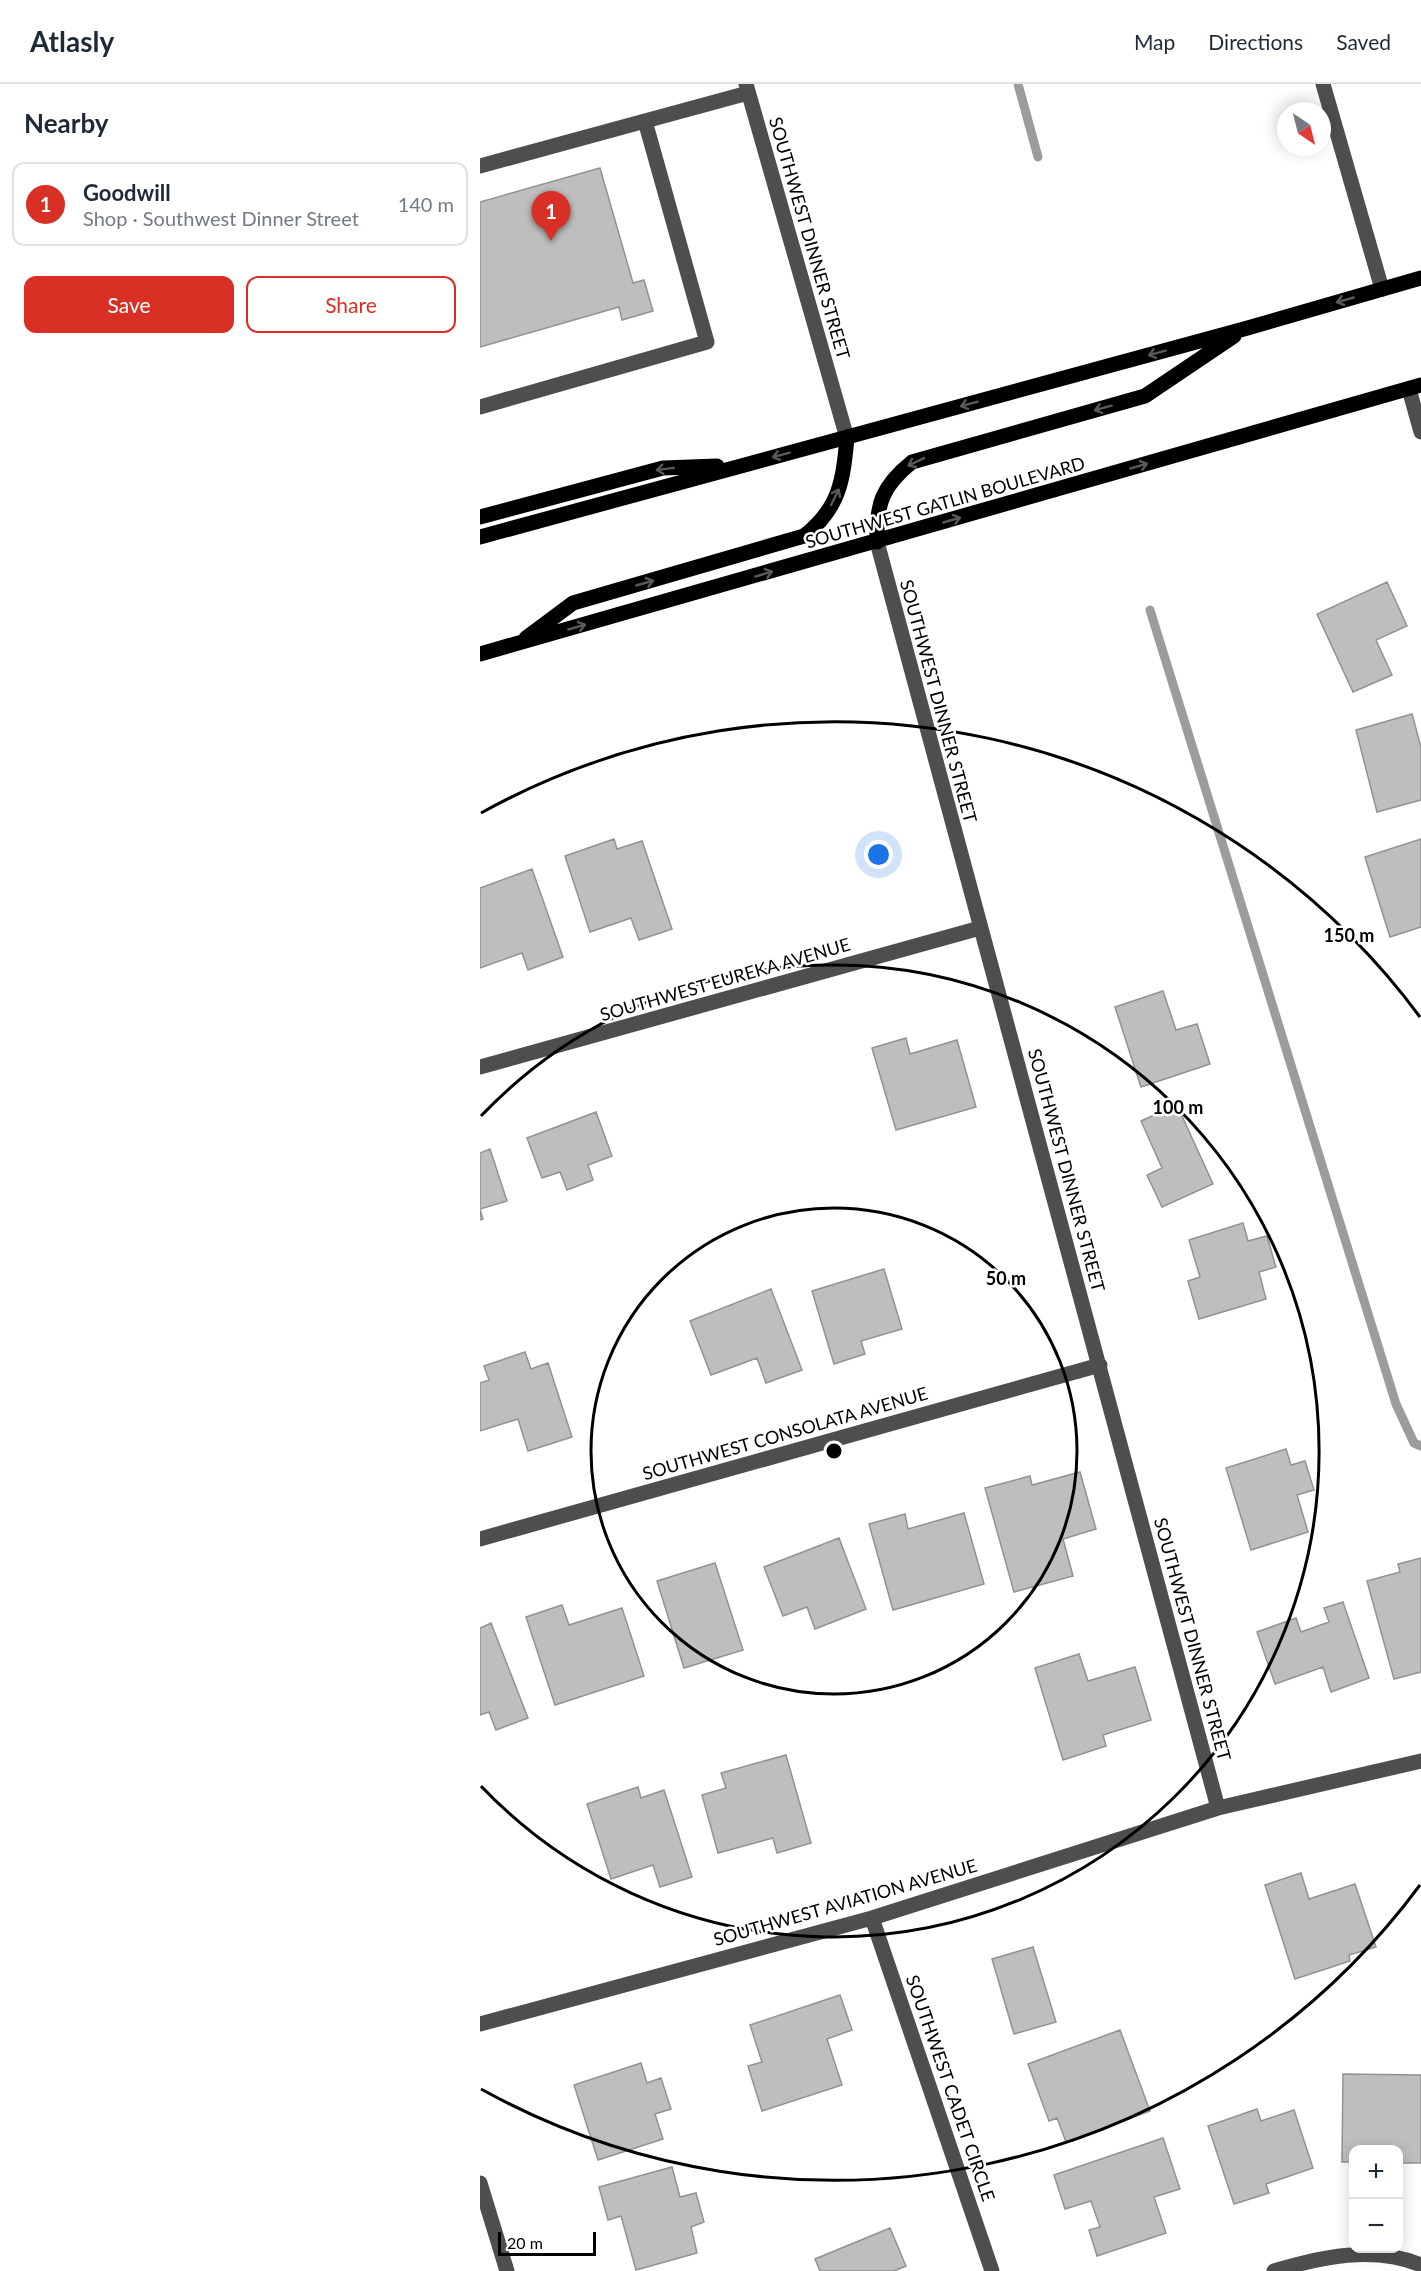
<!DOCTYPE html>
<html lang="en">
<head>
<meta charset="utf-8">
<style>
	:root { --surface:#fff; --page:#f2f2f3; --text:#1f2937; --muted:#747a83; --line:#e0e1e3; --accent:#d93025 }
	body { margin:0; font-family:Lato,sans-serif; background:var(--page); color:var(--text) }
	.controls { position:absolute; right:18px; bottom:18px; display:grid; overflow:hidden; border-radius:12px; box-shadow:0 3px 15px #0003 }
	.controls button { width:54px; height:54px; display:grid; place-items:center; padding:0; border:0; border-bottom:2px solid var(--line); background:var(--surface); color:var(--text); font:30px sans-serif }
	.compass { position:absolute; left:797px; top:18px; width:54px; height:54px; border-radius:50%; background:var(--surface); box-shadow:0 3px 15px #0003; rotate:145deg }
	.scale { position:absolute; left:18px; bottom:15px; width:98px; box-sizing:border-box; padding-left:6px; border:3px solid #000; border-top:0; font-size:16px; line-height:21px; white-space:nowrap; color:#000; -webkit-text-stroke:4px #fff; paint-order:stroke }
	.you { position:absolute; left:399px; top:771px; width:21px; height:21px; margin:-15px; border:4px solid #fff; border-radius:50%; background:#1a73e8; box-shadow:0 0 0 9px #1a73e833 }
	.badge { display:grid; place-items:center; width:39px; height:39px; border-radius:50%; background:var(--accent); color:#fff; font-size:20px; font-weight:700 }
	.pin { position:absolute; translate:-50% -50px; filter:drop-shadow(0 2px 3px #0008) }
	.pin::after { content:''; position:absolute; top:32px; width:21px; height:18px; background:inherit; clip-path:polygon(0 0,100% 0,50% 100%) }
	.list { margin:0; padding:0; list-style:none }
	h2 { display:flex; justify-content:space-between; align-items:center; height:78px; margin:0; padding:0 24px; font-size:26px }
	h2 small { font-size:20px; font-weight:400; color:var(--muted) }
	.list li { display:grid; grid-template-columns:39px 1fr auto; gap:18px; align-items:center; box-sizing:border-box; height:84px; margin:0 12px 12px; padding:0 12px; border:2px solid var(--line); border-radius:12px }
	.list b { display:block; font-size:22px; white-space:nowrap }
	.list p { margin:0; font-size:20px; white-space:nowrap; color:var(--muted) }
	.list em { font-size:20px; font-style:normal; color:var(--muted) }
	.actions { display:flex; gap:12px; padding:18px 24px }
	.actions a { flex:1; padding:14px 0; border:2px solid var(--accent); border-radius:12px; text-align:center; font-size:21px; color:var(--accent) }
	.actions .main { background:var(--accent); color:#fff }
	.map { position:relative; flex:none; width:941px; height:2187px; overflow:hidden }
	header { display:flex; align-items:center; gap:36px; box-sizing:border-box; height:84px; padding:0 30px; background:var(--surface); border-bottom:2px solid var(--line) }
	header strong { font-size:28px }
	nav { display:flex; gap:33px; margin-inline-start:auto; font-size:21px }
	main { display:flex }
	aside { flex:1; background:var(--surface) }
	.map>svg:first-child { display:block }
</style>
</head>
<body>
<header>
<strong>Atlasly</strong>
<nav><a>Map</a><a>Directions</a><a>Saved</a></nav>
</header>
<main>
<aside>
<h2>Nearby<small></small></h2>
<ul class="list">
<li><span class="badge">1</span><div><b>Goodwill</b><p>Shop · Southwest Dinner Street</p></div><em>140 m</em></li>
</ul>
<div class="actions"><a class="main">Save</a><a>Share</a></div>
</aside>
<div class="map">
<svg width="941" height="2187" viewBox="0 0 941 2187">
	<rect width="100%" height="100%" fill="#fff"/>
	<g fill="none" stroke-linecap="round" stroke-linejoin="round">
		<path stroke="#9c9c9c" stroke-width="9" d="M 538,0 L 558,73
			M 670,526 L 916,1320 L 934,1359 L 941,1362"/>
	</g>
	<path fill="#bebebe" stroke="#929292" stroke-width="1.5" d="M 120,84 L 153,199 L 164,196 L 173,227 L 142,236 L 139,223 L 0,263 L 0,118 Z
		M 907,498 L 927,542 L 896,556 L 912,591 L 873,608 L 837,530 Z
		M 932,630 L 941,663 L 941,716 L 897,728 L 876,646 Z
		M 134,755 L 137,765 L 162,757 L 192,845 L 159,856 L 151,834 L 110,848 L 85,772 Z
		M 941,755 L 941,843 L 910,853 L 885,773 Z
		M 52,785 L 83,873 L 48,886 L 42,869 L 0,884 L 0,804 Z
		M 683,907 L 696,946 L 717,940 L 730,980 L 661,1003 L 635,923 Z
		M 426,954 L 430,970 L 477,956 L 496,1023 L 416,1046 L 392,964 Z
		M 697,1021 L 733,1100 L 682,1123 L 667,1091 L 682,1084 L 661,1037 Z
		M 116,1028 L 132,1072 L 108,1081 L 113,1096 L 87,1106 L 80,1088 L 62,1094 L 47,1054 Z
		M 10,1065 L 27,1117 L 0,1125 L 3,1135 L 0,1136 L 0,1069 Z
		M 763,1139 L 768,1157 L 787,1152 L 796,1183 L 779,1188 L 786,1215 L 719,1235 L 708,1197 L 720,1193 L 709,1156 Z
		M 404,1185 L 422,1245 L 381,1257 L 385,1270 L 354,1280 L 332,1207 Z
		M 291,1205 L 322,1286 L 286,1299 L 277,1274 L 231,1291 L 210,1237 Z
		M 45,1268 L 51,1285 L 68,1279 L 92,1353 L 48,1367 L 38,1335 L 0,1347 L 0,1299 L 9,1296 L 4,1282 Z
		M 806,1365 L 811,1381 L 825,1377 L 834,1406 L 817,1411 L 828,1448 L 771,1466 L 746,1384 Z
		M 600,1388 L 616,1445 L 583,1455 L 593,1492 L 534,1508 L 505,1404 L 550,1392 L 552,1401 Z
		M 484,1429 L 504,1500 L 413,1526 L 389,1440 L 425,1430 L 428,1445 Z
		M 359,1454 L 386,1525 L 335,1545 L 327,1523 L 303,1532 L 284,1483 Z
		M 941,1474 L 941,1588 L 914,1595 L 887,1497 L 920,1488 L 918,1480 Z
		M 235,1479 L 263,1566 L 204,1584 L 177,1497 Z
		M 863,1518 L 889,1594 L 851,1608 L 843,1583 L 795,1600 L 777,1548 L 816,1534 L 821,1548 L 849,1538 L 844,1524 Z
		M 82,1521 L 89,1541 L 142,1524 L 164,1592 L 75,1621 L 46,1533 Z
		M 11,1539 L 48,1634 L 16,1646 L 9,1628 L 0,1631 L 0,1544 Z
		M 599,1570 L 608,1597 L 655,1583 L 671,1636 L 623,1651 L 626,1662 L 583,1676 L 555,1584 Z
		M 306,1671 L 331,1759 L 297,1769 L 293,1754 L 238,1769 L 222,1711 L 246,1704 L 241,1689 Z
		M 158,1703 L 161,1714 L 184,1706 L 212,1793 L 180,1803 L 173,1781 L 131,1795 L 107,1720 Z
		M 821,1789 L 829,1815 L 875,1800 L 896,1863 L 869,1871 L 870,1877 L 815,1895 L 785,1801 Z
		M 553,1863 L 576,1938 L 534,1950 L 512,1875 Z
		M 360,1911 L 372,1946 L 347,1955 L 362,2001 L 282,2027 L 268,1982 L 282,1978 L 270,1941 Z
		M 640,1946 L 670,2027 L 586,2058 L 577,2034 L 569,2037 L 548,1980 Z
		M 161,1979 L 167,1999 L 181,1994 L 191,2025 L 175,2030 L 183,2055 L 118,2076 L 94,2001 Z
		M 863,1990 L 941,1991 L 941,2079 L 918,2079 L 918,2066 L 874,2066 L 874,2078 L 862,2078 Z
		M 777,2025 L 781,2037 L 814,2026 L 833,2084 L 786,2100 L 789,2109 L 754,2120 L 728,2042 Z
		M 683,2054 L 700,2105 L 674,2113 L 686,2149 L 617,2172 L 609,2146 L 620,2143 L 611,2117 L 585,2125 L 574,2091 Z
		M 192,2083 L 200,2113 L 216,2109 L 224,2138 L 211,2143 L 217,2169 L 156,2186 L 141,2132 L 128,2136 L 119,2103 Z
		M 410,2144 L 426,2182 L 414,2187 L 340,2187 L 335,2175 Z"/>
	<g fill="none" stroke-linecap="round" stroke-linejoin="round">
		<path stroke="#4e4e4e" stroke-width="15" d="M 266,0 L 367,354
			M 843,0 L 902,205
			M 165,37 L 268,9
			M 0,82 L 165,37 L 227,258 L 0,323
			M 929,305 L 941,348
			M 397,458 L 738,1724
			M 0,983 L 500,844
			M 0,1455 L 620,1281
			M 392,1834 L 512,2187
			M 0,1940 L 392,1834 L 738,1724 L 941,1677
			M 0,2099 L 27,2187
			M 794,2187 C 841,2173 894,2161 941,2181"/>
		<path stroke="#000" stroke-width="15" d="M 0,433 L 183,384 L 237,382
			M 0,453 L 764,245 L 941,194
			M 397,458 C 396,420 402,402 432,378 L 665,312 L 754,252
			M 46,554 L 93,519 L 324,452 C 360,424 363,396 367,354
			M 0,570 L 941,301"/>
	</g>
	<defs><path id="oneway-shaft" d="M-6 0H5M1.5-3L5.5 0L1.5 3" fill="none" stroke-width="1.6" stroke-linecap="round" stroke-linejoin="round" transform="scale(1.5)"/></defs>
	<g stroke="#595959">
		<use href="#oneway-shaft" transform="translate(865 216) rotate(164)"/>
		<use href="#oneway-shaft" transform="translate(677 269) rotate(165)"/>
		<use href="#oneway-shaft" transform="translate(489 320) rotate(165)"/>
		<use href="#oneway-shaft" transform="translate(623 324) rotate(165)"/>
		<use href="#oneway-shaft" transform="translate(301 371) rotate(165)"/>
		<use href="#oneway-shaft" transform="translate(436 378) rotate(154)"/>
		<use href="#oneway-shaft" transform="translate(659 382) rotate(-16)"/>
		<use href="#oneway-shaft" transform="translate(185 385) rotate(173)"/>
		<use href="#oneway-shaft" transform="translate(355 413) rotate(-64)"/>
		<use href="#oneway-shaft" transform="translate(472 436) rotate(-16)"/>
		<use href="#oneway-shaft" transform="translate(284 490) rotate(-16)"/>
		<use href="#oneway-shaft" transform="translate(165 499) rotate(-16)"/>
		<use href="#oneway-shaft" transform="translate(97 543) rotate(-16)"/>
	</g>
	<g fill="none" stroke="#000" stroke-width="3">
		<circle cx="354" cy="1367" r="243"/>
		<path d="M1 1032A486 486 0 1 1 1 1702"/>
		<path d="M940 1801A729 729 0 0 1 1 2005M1 729A729 729 0 0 1 940 933"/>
	</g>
	<g text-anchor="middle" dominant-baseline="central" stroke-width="5" stroke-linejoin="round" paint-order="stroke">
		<g font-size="18" fill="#000" stroke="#fff">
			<text transform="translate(330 154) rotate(74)">SOUTHWEST DINNER STREET</text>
			<text transform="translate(465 418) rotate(-16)">SOUTHWEST GATLIN BOULEVARD</text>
			<text transform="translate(459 617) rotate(75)">SOUTHWEST DINNER STREET</text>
			<text transform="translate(245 895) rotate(-16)">SOUTHWEST EUREKA AVENUE</text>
			<text transform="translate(587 1086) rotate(75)">SOUTHWEST DINNER STREET</text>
			<text transform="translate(305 1349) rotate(-16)">SOUTHWEST CONSOLATA AVENUE</text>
			<text transform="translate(713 1555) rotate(75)">SOUTHWEST DINNER STREET</text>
			<text transform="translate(365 1818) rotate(-16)">SOUTHWEST AVIATION AVENUE</text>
			<text transform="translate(471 2004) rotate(71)">SOUTHWEST CADET CIRCLE</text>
		</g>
	</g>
	<circle cx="354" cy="1367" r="9" fill="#000" stroke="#fff" stroke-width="3"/>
	<g font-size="18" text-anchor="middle" font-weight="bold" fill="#000" stroke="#fff" stroke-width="5" stroke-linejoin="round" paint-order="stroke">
		<text x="869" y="858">150 m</text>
		<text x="698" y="1030">100 m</text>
		<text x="526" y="1201">50 m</text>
	</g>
</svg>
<div class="controls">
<button>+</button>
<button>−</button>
</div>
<svg class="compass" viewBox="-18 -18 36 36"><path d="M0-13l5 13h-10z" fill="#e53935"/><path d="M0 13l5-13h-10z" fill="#747a83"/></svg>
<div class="scale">20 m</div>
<div class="you"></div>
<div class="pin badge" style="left:71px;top:157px">1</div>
</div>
</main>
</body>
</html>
